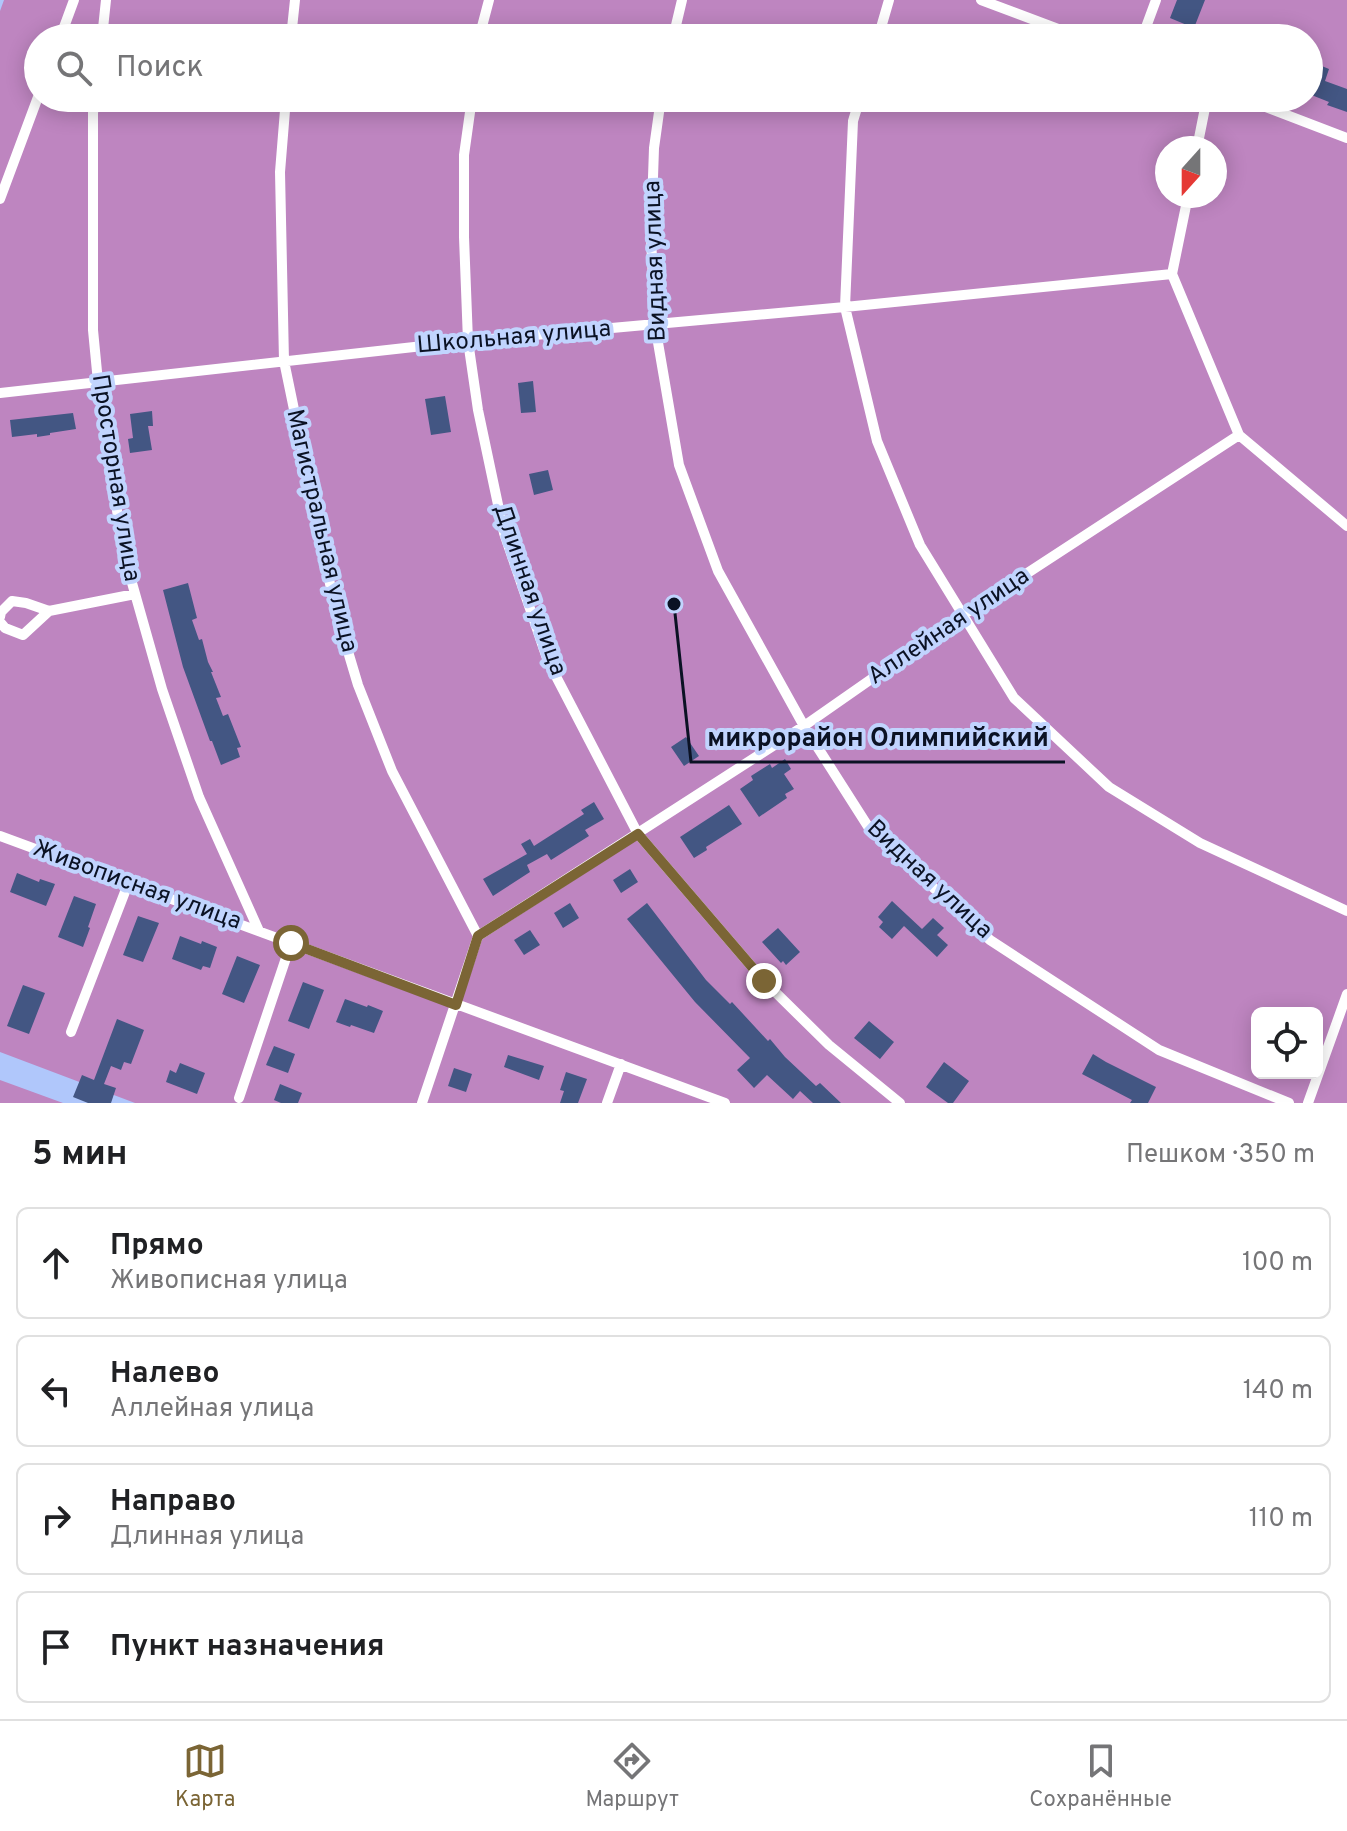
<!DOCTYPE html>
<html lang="ru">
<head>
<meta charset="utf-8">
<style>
	:root { --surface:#fff; --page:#f2f2f2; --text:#202124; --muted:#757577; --line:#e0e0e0; --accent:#7b6535 }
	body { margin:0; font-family:Overpass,sans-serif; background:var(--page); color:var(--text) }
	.controls { position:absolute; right:24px; bottom:24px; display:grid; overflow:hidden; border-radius:12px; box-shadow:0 4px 20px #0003 }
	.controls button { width:72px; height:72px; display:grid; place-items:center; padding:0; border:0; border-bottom:2px solid var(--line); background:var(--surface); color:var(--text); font:40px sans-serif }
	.compass { position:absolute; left:1155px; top:136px; width:72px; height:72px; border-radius:50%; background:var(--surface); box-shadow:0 4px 20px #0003; rotate:201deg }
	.stop { position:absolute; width:24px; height:24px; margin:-18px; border:6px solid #7b6535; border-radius:50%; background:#fff }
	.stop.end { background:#7b6535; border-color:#fff; box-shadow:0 2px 8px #0008 }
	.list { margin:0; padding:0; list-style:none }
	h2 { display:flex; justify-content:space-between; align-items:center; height:104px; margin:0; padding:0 32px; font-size:34px }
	h2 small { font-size:26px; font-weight:400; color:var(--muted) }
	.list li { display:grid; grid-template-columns:52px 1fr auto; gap:24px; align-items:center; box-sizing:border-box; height:112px; margin:0 16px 16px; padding:0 16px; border:2px solid var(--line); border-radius:12px }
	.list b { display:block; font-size:30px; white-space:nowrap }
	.list p { margin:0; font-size:26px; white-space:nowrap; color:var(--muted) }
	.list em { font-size:26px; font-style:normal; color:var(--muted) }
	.icon { flex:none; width:44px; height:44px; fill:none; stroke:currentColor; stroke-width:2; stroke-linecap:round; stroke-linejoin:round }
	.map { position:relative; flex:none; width:1347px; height:1103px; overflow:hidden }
	.search { position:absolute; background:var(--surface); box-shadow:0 4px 20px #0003; left:24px; right:24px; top:24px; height:88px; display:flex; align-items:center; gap:20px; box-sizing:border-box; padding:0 28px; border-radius:44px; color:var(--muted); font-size:30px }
	.sheet { height:616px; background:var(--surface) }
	nav { display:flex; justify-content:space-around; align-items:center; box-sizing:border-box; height:112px; border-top:2px solid var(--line); background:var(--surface); font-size:22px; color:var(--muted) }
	nav a { display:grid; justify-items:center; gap:4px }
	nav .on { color:var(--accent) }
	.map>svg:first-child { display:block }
</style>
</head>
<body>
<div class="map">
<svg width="1347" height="1103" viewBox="0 0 1347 1103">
	<rect width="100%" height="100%" fill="#b0c7fb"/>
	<path fill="#be85c0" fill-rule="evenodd" d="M 4,0 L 1347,0 L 1347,1103 L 135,1103 L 0,1052 L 0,11 ZM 38,38 L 1309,38 L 1309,98 L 38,98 ZM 1167,148 L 1215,148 L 1215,196 L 1167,196 ZM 1257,1013 L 1317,1013 L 1317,1073 L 1257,1073 Z
		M 0,1080 L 63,1103 L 0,1103 Z"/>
	<path fill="#435683" d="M 1177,0 L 1205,0 L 1194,28 L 1170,18 Z
		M 1312,62 L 1329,69 L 1325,81 L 1347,89 L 1347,112 L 1327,105 L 1329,102 L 1309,94 L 1309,69 Z
		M 533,381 L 536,412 L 521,413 L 518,383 Z
		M 445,396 L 451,432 L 431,435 L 425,399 Z
		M 152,411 L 153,426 L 148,426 L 152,450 L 130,453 L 128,439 L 133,438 L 130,414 Z
		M 73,413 L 76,429 L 50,433 L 50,435 L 37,437 L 37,434 L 12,437 L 10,420 Z
		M 548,470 L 553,490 L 534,495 L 529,474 Z
		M 188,583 L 197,618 L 192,620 L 199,640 L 202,639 L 208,662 L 213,672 L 211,672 L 221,697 L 216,698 L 223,716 L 228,714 L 241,747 L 237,748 L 240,757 L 221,765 L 212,741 L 210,741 L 183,667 L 163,590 Z
		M 686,737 L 699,756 L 684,766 L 671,747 Z
		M 785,759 L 791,769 L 784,774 L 794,789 L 785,794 L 787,798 L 759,817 L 740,789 L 753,780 L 751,776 L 770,764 L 772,768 Z
		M 594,802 L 604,819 L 585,830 L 589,836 L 551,860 L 547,854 L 527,865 L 530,872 L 493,896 L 483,879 L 527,854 L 521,844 L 530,839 L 534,846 L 584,814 L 581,810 Z
		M 729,805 L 742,824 L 706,847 L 707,850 L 694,858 L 680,837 Z
		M 630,869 L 638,882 L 621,893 L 613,880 Z
		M 17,873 L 39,882 L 40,879 L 55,884 L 46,906 L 10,892 Z
		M 74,896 L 96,904 L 88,927 L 90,928 L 83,947 L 58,937 Z
		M 892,901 L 922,929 L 933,918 L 944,928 L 937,935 L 948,945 L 937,957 L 904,926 L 892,939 L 879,927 L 883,922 L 878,917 Z
		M 570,903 L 579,918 L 563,928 L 554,913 Z
		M 647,903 L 706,980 L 730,1004 L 732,1002 L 768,1041 L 770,1039 L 785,1057 L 816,1086 L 820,1083 L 841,1103 L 813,1103 L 800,1091 L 793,1099 L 767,1075 L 754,1088 L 737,1070 L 750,1058 L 695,1002 L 627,919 Z
		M 138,916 L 159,923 L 143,962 L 123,955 Z
		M 778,928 L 800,952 L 786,965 L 783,961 L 781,963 L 762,942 Z
		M 530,930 L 540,945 L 524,955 L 514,940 Z
		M 180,936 L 201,944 L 202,941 L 217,947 L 210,968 L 203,966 L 201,970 L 172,959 Z
		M 237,956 L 260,965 L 244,1003 L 222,994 Z
		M 303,982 L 324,990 L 309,1029 L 288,1021 Z
		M 23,985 L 45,993 L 29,1034 L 7,1026 Z
		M 345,999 L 367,1007 L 368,1005 L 383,1011 L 374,1033 L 351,1025 L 350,1027 L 336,1022 Z
		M 117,1019 L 144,1030 L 131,1064 L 124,1062 L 121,1070 L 111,1066 L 104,1084 L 116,1088 L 111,1103 L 88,1103 L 73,1097 L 82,1075 L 94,1080 Z
		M 869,1021 L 894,1042 L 880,1059 L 854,1038 Z
		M 274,1046 L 295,1054 L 288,1073 L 266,1065 Z
		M 1093,1054 L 1106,1062 L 1156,1087 L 1148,1103 L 1130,1103 L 1132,1100 L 1082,1074 Z
		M 508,1055 L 544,1066 L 539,1080 L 504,1067 Z
		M 944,1062 L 969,1081 L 953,1103 L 948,1103 L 926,1087 Z
		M 180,1063 L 205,1073 L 197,1094 L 166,1082 L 170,1070 L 176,1073 Z
		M 454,1068 L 472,1074 L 466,1092 L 448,1086 Z
		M 566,1072 L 587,1079 L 578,1103 L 560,1103 L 564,1091 L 560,1090 Z
		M 280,1084 L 302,1093 L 298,1103 L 281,1103 L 274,1100 Z"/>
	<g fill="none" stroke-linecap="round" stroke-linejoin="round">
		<path stroke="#fff" stroke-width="10" d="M 981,0 L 1082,38
			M 60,38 L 74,0
			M 102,38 L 106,0
			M 291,38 L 295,0
			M 479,38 L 489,0
			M 673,38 L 682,0
			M 878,38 L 889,0
			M 1142,38 L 1156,0
			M 95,98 L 93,113 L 93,330 L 98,382 L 123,551 L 162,689 L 199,797 L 259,931
			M 286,98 L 280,172 L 284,361 L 335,608 L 358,685 L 392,771 L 478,936
			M 472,98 L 464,155 L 464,237 L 468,341 L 478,410 L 504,533 L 548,661 L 638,834 L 764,981 L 829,1045 L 900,1103
			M 661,98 L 654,148 L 651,236 L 655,325 L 679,465 L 718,571 L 804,726 L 869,828 L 990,940 L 1159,1050 L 1289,1103
			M 860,98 L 853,121 L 845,307 L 877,441 L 920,545 L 1014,698 L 1109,787 L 1200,843 L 1347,911
			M 1242,98 L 1347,138
			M 1197,148 L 1207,98
			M 1188,196 L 1172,274 L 1239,435 L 1347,526
			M 0,199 L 38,97
			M 0,393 L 468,341 L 845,307 L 1172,274
			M 0,617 L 1,612 L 12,601 L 26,603 L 49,611
			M 0,622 L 5,628 L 23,635 L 49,611 L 135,594
			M 0,836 L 725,1103
			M 71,1032 L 128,884
			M 239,1098 L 291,943
			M 422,1103 L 478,936 L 804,726 L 963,615 L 1239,435
			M 607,1103 L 621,1064
			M 1308,1103 L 1347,994"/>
	</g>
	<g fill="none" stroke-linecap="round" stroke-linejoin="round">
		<path stroke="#7b6535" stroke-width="10" d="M 291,943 L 456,1005 L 478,936 L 638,834 L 764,981"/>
	</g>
	<g text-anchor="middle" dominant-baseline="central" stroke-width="8" stroke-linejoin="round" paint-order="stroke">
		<g font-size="24" fill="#0b1224" stroke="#c1d4fe">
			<text transform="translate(656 261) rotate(-92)">Видная улица</text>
			<text transform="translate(514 338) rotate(-5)">Школьная улица</text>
			<text transform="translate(115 478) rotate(81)">Просторная улица</text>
			<text transform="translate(321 531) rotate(77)">Магистральная улица</text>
			<text transform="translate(529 590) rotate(71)">Длинная улица</text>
			<text transform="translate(949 627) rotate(-34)">Аллейная улица</text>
			<text transform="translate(929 880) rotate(43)">Видная улица</text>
			<text transform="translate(137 886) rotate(20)">Живописная улица</text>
		</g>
	</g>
	<path fill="none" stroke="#0b1224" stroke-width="3" d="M674 604L691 762H1065"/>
	<circle fill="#0b1224" stroke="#c1d4fe" stroke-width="3" cx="674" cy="604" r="8"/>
	<g font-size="26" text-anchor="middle" font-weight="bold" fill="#0b1224" stroke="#c1d4fe" stroke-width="8" stroke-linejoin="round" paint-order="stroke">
		<text x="878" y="746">микрорайон Олимпийский</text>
	</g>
</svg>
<div class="controls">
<button><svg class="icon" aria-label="locate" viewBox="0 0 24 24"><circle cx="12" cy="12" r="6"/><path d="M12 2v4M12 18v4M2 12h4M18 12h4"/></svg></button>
</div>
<svg class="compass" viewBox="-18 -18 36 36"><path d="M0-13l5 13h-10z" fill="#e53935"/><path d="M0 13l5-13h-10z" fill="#757577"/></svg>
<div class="stop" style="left:291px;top:943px"></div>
<div class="stop end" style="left:764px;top:981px"></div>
<div class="search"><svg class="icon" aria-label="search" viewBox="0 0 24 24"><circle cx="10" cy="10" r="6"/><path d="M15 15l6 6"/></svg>Поиск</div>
</div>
<section class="sheet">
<h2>5 мин<small>Пешком · 350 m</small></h2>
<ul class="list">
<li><svg class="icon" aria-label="ahead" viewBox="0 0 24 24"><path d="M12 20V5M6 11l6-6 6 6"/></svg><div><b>Прямо</b><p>Живописная улица</p></div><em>100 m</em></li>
<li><svg class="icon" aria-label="left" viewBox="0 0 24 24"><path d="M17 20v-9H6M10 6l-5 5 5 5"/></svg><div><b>Налево</b><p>Аллейная улица</p></div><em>140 m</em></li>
<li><svg class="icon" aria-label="right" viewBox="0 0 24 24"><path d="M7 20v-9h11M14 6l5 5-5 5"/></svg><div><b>Направо</b><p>Длинная улица</p></div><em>110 m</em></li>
<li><svg class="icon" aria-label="arrive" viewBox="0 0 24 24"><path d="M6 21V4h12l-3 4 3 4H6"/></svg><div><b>Пункт назначения</b></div></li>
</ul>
</section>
<nav>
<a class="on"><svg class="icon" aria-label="map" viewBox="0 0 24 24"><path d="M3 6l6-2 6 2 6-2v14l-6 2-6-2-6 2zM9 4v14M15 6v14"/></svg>Карта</a>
<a><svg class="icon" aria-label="directions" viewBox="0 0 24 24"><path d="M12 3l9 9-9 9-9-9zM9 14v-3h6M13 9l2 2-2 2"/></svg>Маршрут</a>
<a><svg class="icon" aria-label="saved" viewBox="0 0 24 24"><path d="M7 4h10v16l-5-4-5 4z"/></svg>Сохранённые</a>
</nav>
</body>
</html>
